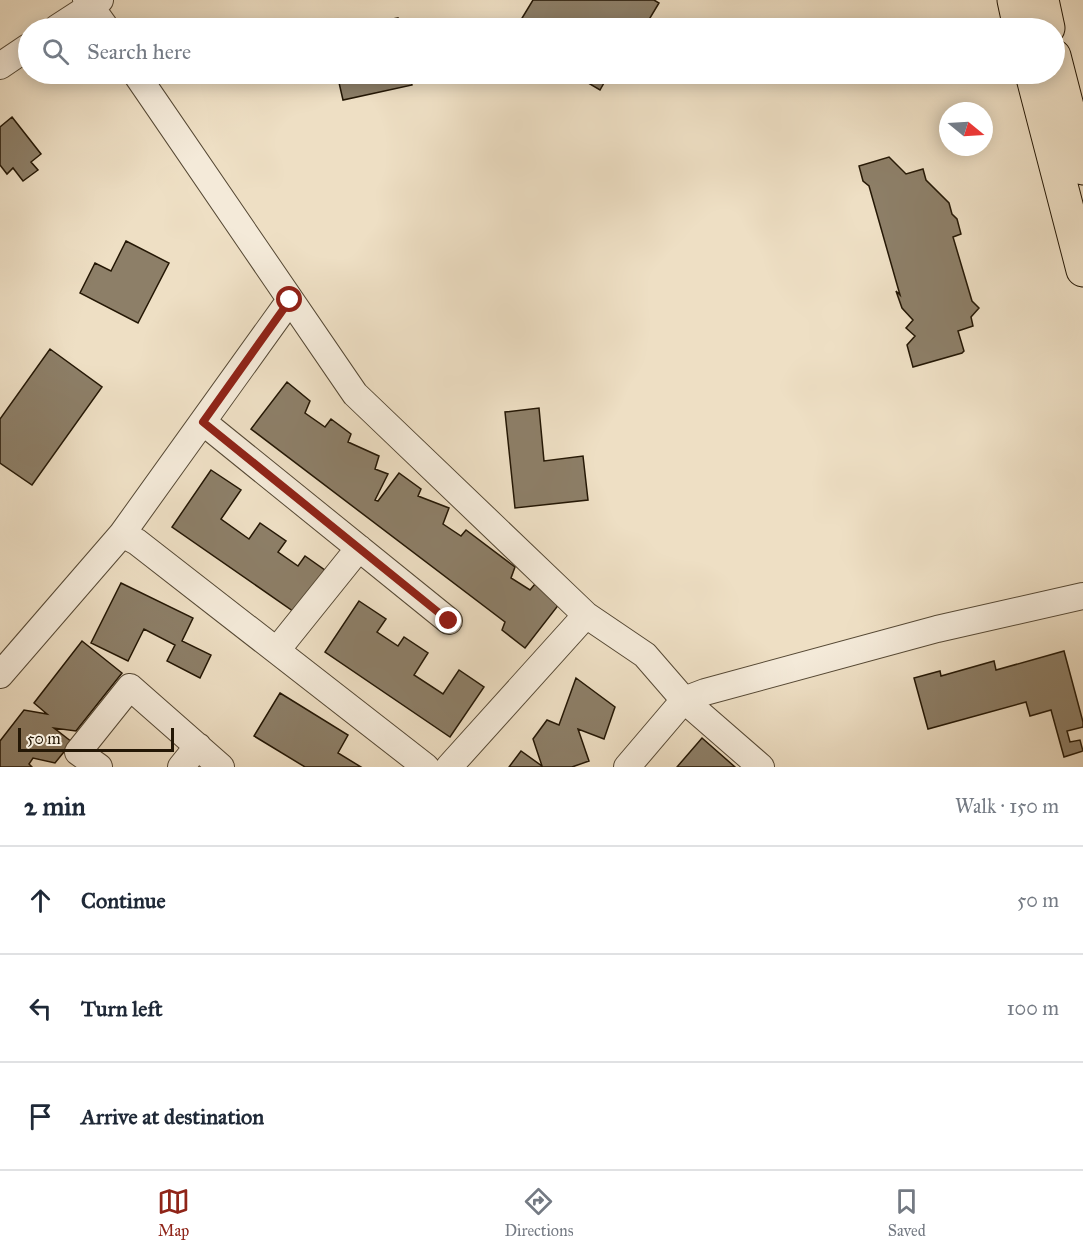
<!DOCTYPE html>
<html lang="en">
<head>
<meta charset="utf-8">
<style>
	:root { --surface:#fff; --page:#f2f2f3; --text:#1f2937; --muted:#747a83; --line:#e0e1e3; --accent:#8f2418 }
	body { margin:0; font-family:"IM FELL Great Primer",serif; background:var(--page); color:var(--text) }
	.compass { position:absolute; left:939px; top:102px; width:54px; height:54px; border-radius:50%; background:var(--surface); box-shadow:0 3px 15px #0003; rotate:108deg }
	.scale { position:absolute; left:18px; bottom:15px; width:156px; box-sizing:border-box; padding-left:6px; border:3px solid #241705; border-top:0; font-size:16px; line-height:21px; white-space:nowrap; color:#241705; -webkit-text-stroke:4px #f4ead9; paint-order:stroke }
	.stop { position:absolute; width:18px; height:18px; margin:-14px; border:4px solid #8f2418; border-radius:50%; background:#fff }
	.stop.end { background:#8f2418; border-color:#fff; box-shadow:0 2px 6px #0008 }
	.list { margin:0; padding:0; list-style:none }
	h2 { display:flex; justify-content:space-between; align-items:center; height:78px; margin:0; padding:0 24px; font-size:26px }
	h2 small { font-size:20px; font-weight:400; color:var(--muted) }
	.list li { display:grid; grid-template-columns:39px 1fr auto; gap:18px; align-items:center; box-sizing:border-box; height:108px; padding:0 24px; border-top:2px solid var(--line) }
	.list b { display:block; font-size:22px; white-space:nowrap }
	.list em { font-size:20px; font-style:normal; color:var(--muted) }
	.icon { flex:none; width:33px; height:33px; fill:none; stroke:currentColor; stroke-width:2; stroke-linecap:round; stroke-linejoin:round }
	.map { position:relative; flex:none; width:1083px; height:767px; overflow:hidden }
	.search { position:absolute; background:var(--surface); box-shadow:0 3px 15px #0003; left:18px; right:18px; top:18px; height:66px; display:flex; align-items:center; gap:15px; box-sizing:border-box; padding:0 21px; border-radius:33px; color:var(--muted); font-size:22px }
	.sheet { height:402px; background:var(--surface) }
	nav { display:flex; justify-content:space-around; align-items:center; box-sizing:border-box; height:84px; border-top:2px solid var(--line); background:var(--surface); font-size:16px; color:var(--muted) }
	nav a { display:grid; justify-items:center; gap:3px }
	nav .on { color:var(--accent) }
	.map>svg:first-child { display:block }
</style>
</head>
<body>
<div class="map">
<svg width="1083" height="767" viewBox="0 0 1083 767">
	<rect width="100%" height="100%" fill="#eedfc4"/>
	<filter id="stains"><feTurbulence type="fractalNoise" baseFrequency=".00333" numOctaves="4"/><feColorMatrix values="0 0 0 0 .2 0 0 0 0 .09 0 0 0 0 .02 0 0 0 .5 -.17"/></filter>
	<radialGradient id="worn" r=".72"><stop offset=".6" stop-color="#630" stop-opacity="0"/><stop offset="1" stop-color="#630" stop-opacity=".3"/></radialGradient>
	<path fill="#8d7f68" stroke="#241705" stroke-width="1.5" d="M 533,0 L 654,0 L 659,3 L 644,28 L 516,28 Z
		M 398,18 L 400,28 L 349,28 Z
		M 337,74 L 410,74 L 412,85 L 343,100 Z
		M 573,74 L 609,74 L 600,90 Z
		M 12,117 L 41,154 L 31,162 L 38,170 L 23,181 L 13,168 L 7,174 L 0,165 L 0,127 Z
		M 889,157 L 906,174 L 923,169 L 926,180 L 949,203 L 952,214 L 957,219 L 961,234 L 953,237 L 972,301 L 979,308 L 971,317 L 973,326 L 958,331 L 964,351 L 962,353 L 913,367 L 907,345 L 915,336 L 906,328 L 913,320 L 902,308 L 896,291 L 900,295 L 869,186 L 863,181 L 859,166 Z
		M 126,241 L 169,263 L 138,323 L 80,293 L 95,263 L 111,271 Z
		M 50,349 L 102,387 L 32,485 L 0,463 L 0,419 Z
		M 287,382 L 310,401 L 305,413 L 325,427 L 331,419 L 351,434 L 348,442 L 379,456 L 375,469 L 388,474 L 375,500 L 378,501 L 399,473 L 421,489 L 418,496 L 449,508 L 443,524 L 461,536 L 466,530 L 515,567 L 511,578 L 530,590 L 535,584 L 560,603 L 525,648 L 502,630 L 505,622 L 251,429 Z
		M 539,408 L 544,461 L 583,456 L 588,500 L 515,508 L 505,412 Z
		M 211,470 L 241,490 L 221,519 L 249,539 L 260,523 L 286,541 L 278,552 L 298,566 L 305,556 L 329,573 L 300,616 L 172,527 Z
		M 121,583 L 193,618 L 182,641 L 211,655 L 200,678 L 167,661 L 175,645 L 144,629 L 128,661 L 91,643 Z
		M 359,601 L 386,619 L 377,632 L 398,646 L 404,637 L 428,653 L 414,675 L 443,694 L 459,670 L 484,687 L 450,737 L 325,652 Z
		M 82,641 L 122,673 L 76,731 L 54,728 L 72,742 L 55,763 L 33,758 L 29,764 L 32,767 L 0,767 L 0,741 L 24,710 L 47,714 L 34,703 Z
		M 1064,651 L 1083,722 L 1083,727 L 1067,731 L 1070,742 L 1080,740 L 1083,751 L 1064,757 L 1051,710 L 1030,716 L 1026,702 L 928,729 L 914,678 L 940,671 L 941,676 L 994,661 L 996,670 Z
		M 576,678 L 615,707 L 604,739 L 578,729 L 589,761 L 572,767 L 509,767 L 521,751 L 542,766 L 533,739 L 547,720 L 559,725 Z
		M 280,693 L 348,735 L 338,753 L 361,767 L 305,767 L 254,736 Z
		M 702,738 L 735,767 L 677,767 Z"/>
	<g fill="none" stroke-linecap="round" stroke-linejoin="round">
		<defs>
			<path id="minor" d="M 86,0 L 106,28
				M 57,28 L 100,0
				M 0,66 L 28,47
				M 136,74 L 355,394 L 586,615 L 645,655 L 684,700 L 705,692 L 937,629 L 1083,596
				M 203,422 L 449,621
				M 122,534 L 290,300
				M 277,650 L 359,548
				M 0,675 L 122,534 L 137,542 L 426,767
				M 99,767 L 78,752 L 130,687 L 221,767
				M 181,767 L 198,746
				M 449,767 L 586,615
				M 627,767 L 684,700 L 761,767"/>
			<path id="major" d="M 1014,0 L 1020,28
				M 1042,0 L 1048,28
				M 1054,56 L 1083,168
				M 1032,74 L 1083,270"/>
		</defs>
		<use href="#minor" stroke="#564935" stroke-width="28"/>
		<use href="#major" stroke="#241705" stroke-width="35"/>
		<use href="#minor" stroke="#f4ead9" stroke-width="26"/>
		<use href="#major" stroke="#eedfc4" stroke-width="33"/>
	</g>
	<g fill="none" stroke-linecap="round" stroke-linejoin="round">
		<path stroke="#8f2418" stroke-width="8" d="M 290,300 L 203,422 L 449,621"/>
	</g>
	<rect width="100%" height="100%" filter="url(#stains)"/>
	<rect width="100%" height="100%" fill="url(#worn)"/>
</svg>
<svg class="compass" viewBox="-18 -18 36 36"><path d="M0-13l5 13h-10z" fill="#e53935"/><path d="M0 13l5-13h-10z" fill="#747a83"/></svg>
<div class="scale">50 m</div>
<div class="stop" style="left:290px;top:300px"></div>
<div class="stop end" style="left:449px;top:621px"></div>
<div class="search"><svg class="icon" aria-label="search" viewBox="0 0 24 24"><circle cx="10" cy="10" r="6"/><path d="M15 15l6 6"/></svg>Search here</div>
</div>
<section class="sheet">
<h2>2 min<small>Walk · 150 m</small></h2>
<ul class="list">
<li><svg class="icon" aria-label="ahead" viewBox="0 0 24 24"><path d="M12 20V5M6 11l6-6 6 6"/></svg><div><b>Continue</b></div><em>50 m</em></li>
<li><svg class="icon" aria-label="left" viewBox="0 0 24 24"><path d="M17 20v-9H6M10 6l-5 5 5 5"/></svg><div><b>Turn left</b></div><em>100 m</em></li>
<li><svg class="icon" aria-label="arrive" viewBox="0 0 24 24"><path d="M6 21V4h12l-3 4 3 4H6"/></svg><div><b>Arrive at destination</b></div></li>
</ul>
</section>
<nav>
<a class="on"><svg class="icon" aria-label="map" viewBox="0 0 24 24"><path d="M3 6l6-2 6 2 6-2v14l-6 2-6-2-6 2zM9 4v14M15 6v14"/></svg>Map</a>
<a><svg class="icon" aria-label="directions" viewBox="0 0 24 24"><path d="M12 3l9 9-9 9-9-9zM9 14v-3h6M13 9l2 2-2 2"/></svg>Directions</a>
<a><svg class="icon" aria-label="saved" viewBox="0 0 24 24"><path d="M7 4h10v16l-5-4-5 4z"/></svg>Saved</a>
</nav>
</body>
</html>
